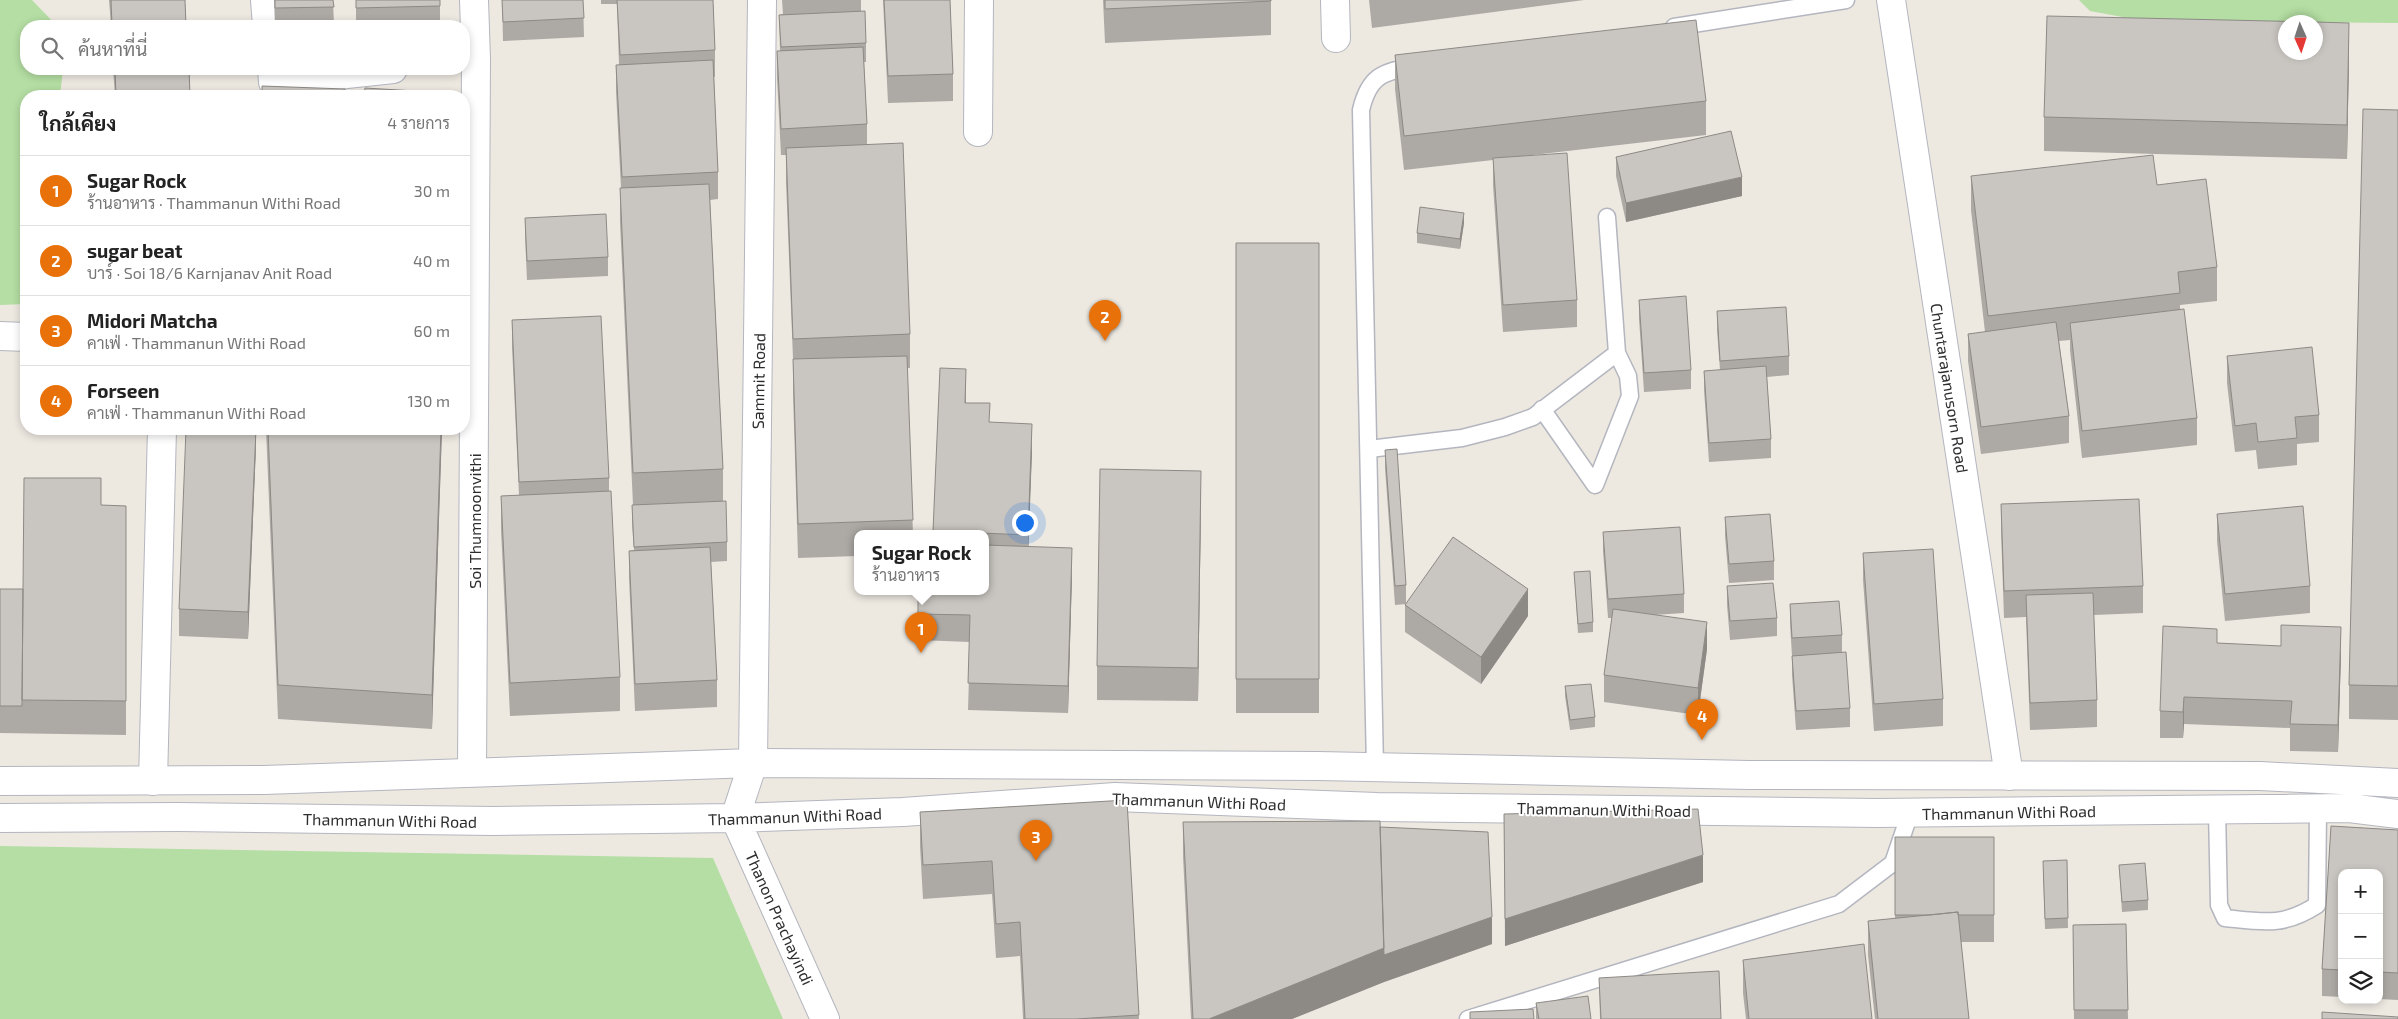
<!DOCTYPE html>
<html lang="th">
<head>
<meta charset="utf-8">
<style>
	:root { --surface:#fff; --page:#f6f6f6; --text:#222; --muted:#767676; --line:#e0e0e0; --accent:#0f766e }
	body { margin:0; font-family:"Exo 2",Sarabun,sans-serif; background:var(--page); color:var(--text) }
	.controls { position:absolute; right:15px; bottom:15px; display:grid; overflow:hidden; border-radius:10px; box-shadow:0 2px 8px #0003 }
	.controls button { width:45px; height:45px; display:grid; place-items:center; padding:0; border:0; border-bottom:1px solid var(--line); background:var(--surface); color:var(--text); font:25px sans-serif }
	.compass { position:absolute; left:2278px; top:15px; width:45px; height:45px; border-radius:50%; background:var(--surface); box-shadow:0 2px 8px #0003; rotate:177deg }
	.you { position:absolute; left:1024px; top:522px; width:18px; height:18px; margin:-12px; border:4px solid #fff; border-radius:50%; background:#1a73e8; box-shadow:0 0 0 8px #1a73e833 }
	.badge { display:grid; place-items:center; width:32px; height:32px; border-radius:50%; background:var(--accent); color:#fff; font-size:16px; font-weight:700 }
	.pin { position:absolute; translate:-50% -41px; filter:drop-shadow(0 1px 2px #0008) }
	.pin::after { content:''; position:absolute; top:26px; width:18px; height:15px; background:inherit; clip-path:polygon(0 0,100% 0,50% 100%) }
	.popup { position:absolute; left:854px; top:530px; width:135px; height:65px; box-sizing:border-box; display:grid; place-content:center; border-radius:10px; background:var(--surface); filter:drop-shadow(0 1px 4px #0005); font-size:16px; white-space:nowrap; color:var(--muted) }
	.popup b { font-size:19px; color:var(--text) }
	.popup::after { content:''; position:absolute; left:50%; top:100%; margin-left:-10px; border:10px solid transparent; border-top-color:var(--surface) }
	.list { margin:0; padding:0; list-style:none }
	h2 { display:flex; justify-content:space-between; align-items:center; height:65px; margin:0; padding:0 20px; font-size:21px }
	h2 small { font-size:16px; font-weight:400; color:var(--muted) }
	.list li { display:grid; grid-template-columns:32px 1fr auto; gap:15px; align-items:center; box-sizing:border-box; height:70px; padding:0 20px; border-top:1px solid var(--line) }
	.list b { display:block; font-size:19px; white-space:nowrap }
	.list p { margin:0; font-size:16px; white-space:nowrap; color:var(--muted) }
	.list em { font-size:16px; font-style:normal; color:var(--muted) }
	.icon { flex:none; width:28px; height:28px; fill:none; stroke:currentColor; stroke-width:2; stroke-linecap:round; stroke-linejoin:round }
	.map { position:relative; flex:none; width:2398px; height:1019px; overflow:hidden }
	.search { position:absolute; background:var(--surface); box-shadow:0 2px 8px #0003; left:20px; top:20px; width:450px; height:55px; display:flex; align-items:center; gap:12px; box-sizing:border-box; padding:0 18px; border-radius:20px; color:var(--muted); font-size:19px }
	.panel { position:absolute; background:var(--surface); box-shadow:0 2px 8px #0003; left:20px; top:90px; width:450px; height:345px; border-radius:20px }
	.map>svg:first-child { display:block }
</style>
</head>
<body>
<div class="map">
<svg width="2398" height="1019" viewBox="0 0 2398 1019">
	<rect width="100%" height="100%" fill="#ede9e1"/>
	<path fill="#b4dea3" d="M 0,0 L 32,0 L 57,26 L 26,26 L 26,69 L 63,69 L 60,96 L 26,96 L 26,304 L 0,305 Z
		M 2079,0 L 2398,0 L 2398,23 L 2144,21 L 2090,11 Z
		M 0,846 L 713,858 L 783,1019 L 0,1019 Z"/>
	<g fill="none" stroke-linecap="round" stroke-linejoin="round">
		<defs>
			<path id="lane" d="M 1674,27 L 1846,0
				M 1542,409 L 1595,485 L 1630,396 L 1628,376 L 1617,353
				M 1369,449 L 1462,438 L 1505,427 L 1533,417 L 1617,353 L 1607,217
				M 1375,767 L 1361,110 C 1369,76 1382,72 1415,66
				M 2217,810 L 2219,905 L 2225,918 C 2263,922 2283,927 2317,905 L 2318,809
				M 1468,1019 L 1839,904 L 1893,863 L 1910,813"/>
			<path id="street" d="M 265,0 L 267,26
				M 1335,0 L 1336,38
				M 1891,0 L 2009,776
				M 272,69 L 273,82 L 393,69
				M 978,132 L 979,0
				M 0,336 L 26,337
				M 753,763 L 762,0
				M 472,771 L 476,59 L 474,0
				M 153,781 L 162,429"/>
			<path id="secondary" d="M 753,763 L 735,818 L 825,1019
				M 0,781 L 264,780 L 753,763 L 1318,766 L 1749,775 L 2260,776 L 2398,783
				M 0,818 L 178,817 L 494,821 L 735,818 L 903,812 L 1115,797 L 1377,807 L 1877,813 L 2349,808 L 2398,814"/>
		</defs>
		<use href="#lane" stroke="#b4b6bf" stroke-width="19"/>
		<use href="#street" stroke="#b4b6bf" stroke-width="30"/>
		<use href="#secondary" stroke="#b4b6bf" stroke-width="30"/>
		<use href="#lane" stroke="#fff" stroke-width="16"/>
		<use href="#street" stroke="#fff" stroke-width="28"/>
		<use href="#secondary" stroke="#fff" stroke-width="28"/>
	</g>
	<path fill="#ada9a5" d="M 109,0 L 185,0 L 186,26 L 111,26 Z
		M 274,0 L 333,0 L 334,26 L 275,26 Z
		M 356,0 L 440,0 L 440,26 L 356,26 Z
		M 502,0 L 583,0 L 584,37 L 503,41 Z
		M 601,0 L 713,0 L 715,50 L 715,77 L 714,77 L 718,172 L 718,199 L 710,200 L 723,469 L 723,501 L 727,542 L 727,561 L 711,562 L 717,680 L 717,707 L 635,711 L 629,578 L 629,551 L 634,550 L 632,524 L 632,505 L 633,505 L 620,222 L 620,188 L 621,188 L 616,92 L 616,65 L 619,65 L 617,4 L 601,4 Z
		M 782,0 L 861,0 L 861,11 L 866,43 L 866,62 L 864,62 L 867,124 L 867,145 L 910,334 L 910,368 L 907,368 L 913,534 L 857,534 L 857,556 L 798,558 L 793,393 L 793,359 L 786,182 L 786,155 L 781,155 L 777,78 L 777,51 L 780,51 L 779,15 L 783,14 Z
		M 883,0 L 950,0 L 953,74 L 953,101 L 888,103 Z
		M 1103,0 L 1271,0 L 1271,35 L 1105,43 Z
		M 1369,0 L 1584,0 L 1372,28 Z
		M 1395,55 L 1706,101 L 1706,135 L 1524,156 L 1577,300 L 1577,327 L 1503,332 L 1493,185 L 1493,160 L 1404,170 L 1395,89 Z
		M 2349,57 L 2347,159 L 2044,151 L 2044,117 Z
		M 113,69 L 189,69 L 190,96 L 115,96 Z
		M 2398,110 L 2398,720 L 2349,719 L 2349,685 Z
		M 1616,157 L 1742,196 L 1626,222 L 1616,176 Z
		M 1971,176 L 2157,185 L 2217,267 L 2217,301 L 2180,305 L 2180,310 L 2197,418 L 2197,445 L 2082,458 L 2070,350 L 2070,340 L 2059,341 L 2069,416 L 2069,443 L 1981,454 L 1968,361 L 1968,334 L 1985,332 L 1971,210 Z
		M 525,218 L 608,257 L 608,276 L 527,280 L 525,236 Z
		M 1464,223 L 1460,249 L 1417,243 L 1417,233 Z
		M 1236,243 L 1319,243 L 1319,713 L 1236,713 Z
		M 1639,300 L 1691,370 L 1691,389 L 1644,392 L 1639,319 Z
		M 1717,311 L 1789,356 L 1789,375 L 1767,377 L 1771,439 L 1771,458 L 1709,462 L 1704,390 L 1704,371 L 1720,370 L 1717,330 Z
		M 512,320 L 609,478 L 609,491 L 620,677 L 620,711 L 510,716 L 501,530 L 501,496 L 519,495 L 512,347 Z
		M 2227,356 L 2319,415 L 2319,442 L 2297,444 L 2297,465 L 2258,469 L 2256,450 L 2235,452 L 2227,383 Z
		M 940,368 L 966,403 L 990,422 L 1032,451 L 1028,547 L 1072,575 L 1068,713 L 968,710 L 970,642 L 918,640 L 918,614 L 985,592 L 985,534 L 933,534 Z
		M 256,429 L 256,446 L 248,639 L 179,636 L 179,609 Z
		M 266,429 L 442,429 L 432,729 L 278,719 Z
		M 1385,450 L 1406,585 L 1406,604 L 1395,605 L 1385,468 Z
		M 2001,504 L 2143,586 L 2143,613 L 2094,615 L 2097,700 L 2097,727 L 2030,730 L 2026,617 L 2004,618 L 2001,531 Z
		M 101,505 L 126,506 L 126,735 L 0,733 L 0,589 L 23,589 Z
		M 1201,505 L 1198,701 L 1097,700 L 1097,666 Z
		M 2217,514 L 2310,586 L 2310,613 L 2225,621 L 2217,541 Z
		M 1725,517 L 1774,561 L 1774,580 L 1729,583 L 1725,536 Z
		M 1603,532 L 1684,594 L 1684,613 L 1654,615 L 1707,649 L 1698,715 L 1604,702 L 1604,675 L 1612,618 L 1608,618 L 1603,551 Z
		M 1863,553 L 1943,699 L 1943,726 L 1874,731 L 1863,580 Z
		M 1574,572 L 1593,622 L 1593,632 L 1578,633 Z
		M 1727,586 L 1777,618 L 1777,636 L 1730,640 L 1727,605 Z
		M 1790,604 L 1842,635 L 1842,652 L 1850,708 L 1850,727 L 1796,730 L 1792,675 L 1792,656 L 1790,623 Z
		M 1405,605 L 1528,616 L 1481,684 L 1405,632 Z
		M 2217,643 L 2341,654 L 2338,752 L 2290,751 L 2290,728 L 2184,724 L 2183,738 L 2160,738 L 2160,711 Z
		M 1565,686 L 1595,717 L 1595,727 L 1570,730 L 1565,696 Z
		M 1127,800 L 1139,1019 L 1023,1019 L 1020,956 L 996,958 L 992,894 L 923,899 L 920,846 L 920,812 Z
		M 1504,814 L 1703,882 L 1505,946 Z
		M 1183,822 L 1380,827 L 1492,944 L 1384,982 L 1292,1019 L 1191,1019 L 1183,856 Z
		M 2331,826 L 2398,830 L 2398,1000 L 2379,999 L 2379,873 L 2342,873 L 2342,997 L 2322,996 L 2322,969 Z
		M 1895,837 L 1994,837 L 1994,942 L 1961,942 L 1969,1019 L 1875,1019 L 1868,955 L 1868,921 L 1895,919 Z
		M 2067,860 L 2068,928 L 2045,929 L 2043,870 Z
		M 2119,865 L 2148,900 L 2148,910 L 2122,912 Z
		M 2126,924 L 2128,1019 L 2074,1019 L 2073,925 Z
		M 1743,960 L 1872,1019 L 1746,1019 L 1743,993 Z
		M 1599,978 L 1721,1019 L 1600,1019 Z
		M 1536,1003 L 1591,1019 L 1536,1019 Z"/>
	<path fill="#8d8a86" d="M 2349,23 L 2349,57 L 2347,159 L 2347,125 Z
		M 1742,177 L 1742,196 L 1626,222 L 1626,203 Z
		M 1464,213 L 1464,223 L 1460,249 L 1460,239 Z
		M 966,369 L 966,396 L 965,430 L 965,403 Z
		M 1032,424 L 1032,451 L 1028,562 L 1028,535 Z
		M 256,429 L 256,446 L 248,639 L 248,612 Z
		M 441,429 L 442,429 L 432,729 L 432,695 Z
		M 1201,471 L 1201,505 L 1198,701 L 1198,668 Z
		M 1072,548 L 1072,575 L 1068,713 L 1068,686 Z
		M 1528,589 L 1528,616 L 1481,684 L 1481,657 Z
		M 1707,622 L 1707,649 L 1698,715 L 1698,688 Z
		M 2341,627 L 2341,654 L 2338,752 L 2338,725 Z
		M 2184,697 L 2184,724 L 2183,738 L 2183,712 Z
		M 1703,855 L 1703,882 L 1505,946 L 1505,919 Z
		M 1492,917 L 1492,944 L 1384,982 L 1292,1019 L 1209,1019 L 1384,948 Z"/>
	<path fill="#c9c5c0" stroke="#8d8a86" d="M 111,0 L 185,0 L 186,26 L 112,26 Z
		M 275,0 L 333,0 L 334,7 L 275,8 Z
		M 356,0 L 440,0 L 440,6 L 356,8 Z
		M 502,0 L 583,0 L 584,18 L 503,22 Z
		M 617,0 L 713,0 L 715,50 L 620,55 Z
		M 884,0 L 950,0 L 953,74 L 888,76 Z
		M 1105,0 L 1271,0 L 1271,1 L 1105,9 Z
		M 865,11 L 866,43 L 781,47 L 779,15 Z
		M 2047,16 L 2315,22 L 2286,22 L 2286,52 L 2316,52 L 2316,22 L 2349,23 L 2347,125 L 2044,117 Z
		M 1696,20 L 1706,101 L 1404,136 L 1395,55 Z
		M 863,47 L 867,124 L 781,129 L 777,51 Z
		M 713,60 L 718,172 L 622,177 L 616,65 Z
		M 115,69 L 189,69 L 190,96 L 116,96 Z
		M 262,86 L 345,89 L 344,96 L 262,96 Z
		M 365,88 L 432,92 L 432,96 L 364,96 Z
		M 2363,109 L 2398,110 L 2398,686 L 2349,685 Z
		M 1731,131 L 1742,177 L 1626,203 L 1616,157 Z
		M 903,143 L 910,334 L 793,339 L 786,148 Z
		M 1567,153 L 1577,300 L 1503,305 L 1493,158 Z
		M 2153,155 L 2157,185 L 2206,179 L 2217,267 L 2178,272 L 2180,293 L 1988,316 L 1971,176 Z
		M 709,184 L 723,469 L 633,473 L 620,188 Z
		M 1420,207 L 1464,213 L 1460,239 L 1417,233 Z
		M 606,214 L 608,257 L 527,261 L 525,218 Z
		M 1236,243 L 1319,243 L 1319,679 L 1236,679 Z
		M 1686,296 L 1691,370 L 1644,373 L 1639,300 Z
		M 1786,307 L 1789,356 L 1720,361 L 1717,311 Z
		M 2184,309 L 2197,418 L 2082,431 L 2070,323 Z
		M 601,316 L 609,478 L 519,482 L 512,320 Z
		M 2056,322 L 2069,416 L 1981,427 L 1968,334 Z
		M 2312,347 L 2319,415 L 2295,417 L 2297,438 L 2258,442 L 2256,423 L 2235,426 L 2227,356 Z
		M 907,356 L 913,520 L 798,524 L 793,359 Z
		M 1766,366 L 1771,439 L 1709,443 L 1704,371 Z
		M 940,368 L 966,369 L 965,403 L 990,403 L 989,422 L 1032,424 L 1028,535 L 933,531 Z
		M 186,429 L 256,429 L 248,612 L 179,609 Z
		M 268,429 L 441,429 L 432,695 L 278,685 Z
		M 1397,449 L 1406,585 L 1395,586 L 1385,450 Z
		M 1100,469 L 1201,471 L 1198,668 L 1097,666 Z
		M 24,478 L 101,478 L 101,505 L 126,506 L 126,701 L 22,700 Z
		M 611,491 L 620,677 L 510,683 L 501,496 Z
		M 2139,499 L 2143,586 L 2004,591 L 2001,504 Z
		M 726,501 L 727,542 L 634,547 L 632,505 Z
		M 2303,506 L 2310,586 L 2225,594 L 2217,514 Z
		M 1770,514 L 1774,561 L 1729,564 L 1725,517 Z
		M 1680,527 L 1684,594 L 1608,599 L 1603,532 Z
		M 1453,537 L 1528,589 L 1481,657 L 1405,605 Z
		M 985,545 L 1072,548 L 1068,686 L 968,683 L 970,615 L 918,614 L 918,592 L 985,592 Z
		M 710,547 L 717,680 L 635,684 L 629,551 Z
		M 1933,549 L 1943,699 L 1874,704 L 1863,553 Z
		M 1590,571 L 1593,622 L 1578,624 L 1574,572 Z
		M 1773,583 L 1777,618 L 1730,621 L 1727,586 Z
		M 0,589 L 23,589 L 22,706 L 0,706 Z
		M 2093,593 L 2097,700 L 2030,703 L 2026,595 Z
		M 1839,601 L 1842,635 L 1792,638 L 1790,604 Z
		M 1613,609 L 1707,622 L 1698,688 L 1604,675 Z
		M 2281,625 L 2341,627 L 2338,725 L 2290,724 L 2292,701 L 2184,697 L 2183,712 L 2160,711 L 2163,626 L 2217,629 L 2217,643 L 2281,646 Z
		M 1846,652 L 1850,708 L 1796,711 L 1792,656 Z
		M 1591,684 L 1595,717 L 1570,720 L 1565,686 Z
		M 1127,800 L 1139,1015 L 1076,1019 L 1025,1019 L 1020,922 L 996,924 L 992,861 L 923,865 L 920,812 Z
		M 1698,809 L 1703,855 L 1505,919 L 1504,814 Z
		M 1380,821 L 1384,948 L 1209,1019 L 1193,1019 L 1183,822 Z
		M 2331,826 L 2398,830 L 2398,973 L 2379,972 L 2379,873 L 2342,873 L 2342,970 L 2322,969 Z
		M 1380,827 L 1488,832 L 1492,917 L 1384,955 Z
		M 1895,837 L 1994,837 L 1994,915 L 1958,915 L 1958,912 L 1930,915 L 1895,915 Z
		M 2067,860 L 2068,918 L 2045,919 L 2043,861 Z
		M 2145,863 L 2148,900 L 2122,902 L 2119,865 Z
		M 1958,912 L 1969,1019 L 1878,1019 L 1868,921 Z
		M 2126,924 L 2128,1010 L 2074,1010 L 2073,925 Z
		M 1864,944 L 1872,1019 L 1749,1019 L 1743,960 Z
		M 1719,971 L 1721,1019 L 1601,1019 L 1599,978 Z
		M 1588,996 L 1591,1019 L 1539,1019 L 1536,1003 Z
		M 1533,1009 L 1534,1019 L 1470,1019 L 1470,1012 Z
		M 2322,1012 L 2398,1017 L 2398,1019 L 2322,1019 Z"/>
	<g text-anchor="middle" dominant-baseline="central" stroke-width="4" stroke-linejoin="round" paint-order="stroke">
		<g font-size="16" fill="#2d2d2d" stroke="#fff">
			<text transform="translate(758 381) rotate(-89)">Sammit Road</text>
			<text transform="translate(1950 388) rotate(81)">Chuntarajanusorn Road</text>
			<text transform="translate(474 521) rotate(-90)">Soi Thumnoonvithi</text>
			<text transform="translate(1199 801) rotate(2)">Thammanun Withi Road</text>
			<text transform="translate(1604 809) rotate(1)">Thammanun Withi Road</text>
			<text transform="translate(2009 812) rotate(-1)">Thammanun Withi Road</text>
			<text transform="translate(795 816) rotate(-2)">Thammanun Withi Road</text>
			<text transform="translate(390 820) rotate(1)">Thammanun Withi Road</text>
			<text transform="translate(780 918) rotate(66)">Thanon Prachayindi</text>
		</g>
	</g>
</svg>
<div class="controls">
<button>+</button>
<button>−</button>
<button><svg class="icon" aria-label="layers" viewBox="0 0 24 24"><path d="M12 4l9 5-9 5-9-5zM3 14l9 5 9-5"/></svg></button>
</div>
<svg class="compass" viewBox="-18 -18 36 36"><path d="M0-13l5 13h-10z" fill="#e53935"/><path d="M0 13l5-13h-10z" fill="#767676"/></svg>
<div class="you"></div>
<div class="pin badge" style="left:921px;top:653px;background:#e8710a">1</div>
<div class="popup"><b>Sugar Rock</b>ร้านอาหาร</div>
<div class="pin badge" style="left:1105px;top:341px;background:#e8710a">2</div>
<div class="pin badge" style="left:1036px;top:861px;background:#e8710a">3</div>
<div class="pin badge" style="left:1702px;top:740px;background:#e8710a">4</div>
<div class="search"><svg class="icon" aria-label="search" viewBox="0 0 24 24"><circle cx="10" cy="10" r="6"/><path d="M15 15l6 6"/></svg>ค้นหาที่นี่</div>
<section class="panel">
<h2>ใกล้เคียง<small>4 รายการ</small></h2>
<ul class="list">
<li><span class="badge" style="background:#e8710a">1</span><div><b>Sugar Rock</b><p>ร้านอาหาร · Thammanun Withi Road</p></div><em>30 m</em></li>
<li><span class="badge" style="background:#e8710a">2</span><div><b>sugar beat</b><p>บาร์ · Soi 18/6 Karnjanav Anit Road</p></div><em>40 m</em></li>
<li><span class="badge" style="background:#e8710a">3</span><div><b>Midori Matcha</b><p>คาเฟ่ · Thammanun Withi Road</p></div><em>60 m</em></li>
<li><span class="badge" style="background:#e8710a">4</span><div><b>Forseen</b><p>คาเฟ่ · Thammanun Withi Road</p></div><em>130 m</em></li>
</ul>
</section>
</div>
</body>
</html>
